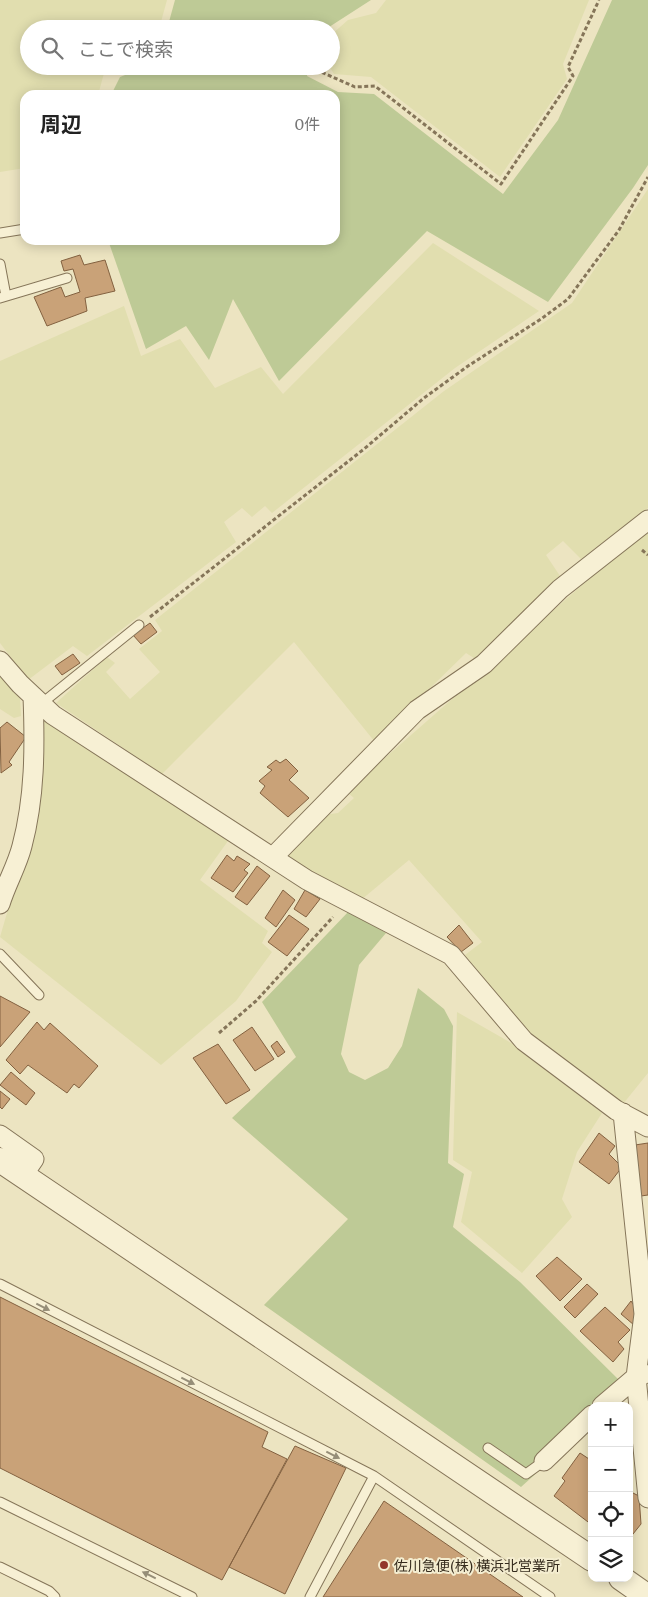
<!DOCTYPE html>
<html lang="ja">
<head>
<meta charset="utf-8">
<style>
	:root { --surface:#fff; --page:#f2f2f2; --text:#222; --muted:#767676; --line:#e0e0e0 }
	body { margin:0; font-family:Literata,"Noto Sans JP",serif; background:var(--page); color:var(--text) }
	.controls { position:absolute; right:15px; bottom:15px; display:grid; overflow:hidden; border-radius:10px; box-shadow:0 2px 12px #0003 }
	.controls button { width:45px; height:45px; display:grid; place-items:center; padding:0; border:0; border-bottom:1px solid var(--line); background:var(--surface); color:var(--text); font:25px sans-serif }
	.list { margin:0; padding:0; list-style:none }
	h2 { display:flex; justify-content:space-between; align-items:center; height:65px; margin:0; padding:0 20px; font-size:21px }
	h2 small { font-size:16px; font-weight:400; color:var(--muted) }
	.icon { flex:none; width:28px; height:28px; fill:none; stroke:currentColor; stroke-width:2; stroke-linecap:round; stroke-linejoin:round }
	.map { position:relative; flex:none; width:648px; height:1597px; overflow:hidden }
	.search { position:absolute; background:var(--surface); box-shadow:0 2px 12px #0003; left:20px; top:20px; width:320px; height:55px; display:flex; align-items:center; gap:12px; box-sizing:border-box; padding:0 18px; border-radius:28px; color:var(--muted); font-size:19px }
	.panel { position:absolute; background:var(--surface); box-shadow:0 2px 12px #0003; left:20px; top:90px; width:320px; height:155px; border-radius:15px }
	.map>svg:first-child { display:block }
</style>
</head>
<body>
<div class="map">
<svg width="648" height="1597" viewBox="0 0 648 1597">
	<rect width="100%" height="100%" fill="#ece4c1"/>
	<path fill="#e1deaf" d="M 0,0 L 167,0 L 159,29 L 29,29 L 29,66 L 106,66 L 98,95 L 25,95 L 25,168 L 0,172 Z
		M 386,0 L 589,0 L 563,64 L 567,79 L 500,177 L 371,77 L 334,74 L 329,66 L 331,66 L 331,35 L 348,20 L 376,13 Z
		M 648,189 L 648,508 L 581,559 L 563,541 L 546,555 L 562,579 L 477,660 L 466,653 L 375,742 L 294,642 L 162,774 L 56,703 L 107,657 L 115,663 L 106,672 L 130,699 L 160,672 L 139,649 L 162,631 L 155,620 L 444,391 L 572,303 Z
		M 433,243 L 539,311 L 455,368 L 272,513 L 265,506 L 252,517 L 242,508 L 224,522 L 236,542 L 87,656 L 73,646 L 28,680 L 0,643 L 0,361 L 124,306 L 141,356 L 180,339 L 215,388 L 261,367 L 283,394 Z
		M 648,530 L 648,1073 L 623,1104 L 527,1033 L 465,955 L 482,942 L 409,860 L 361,900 L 285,856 L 324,815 L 338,813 L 354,798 L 348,793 L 378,764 L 621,551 Z
		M 0,676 L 20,697 L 21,716 L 14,718 L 0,709 Z
		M 45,718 L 228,841 L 200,880 L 268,931 L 262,943 L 272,952 L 236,1001 L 161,1065 L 0,937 L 36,813 L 40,722 Z
		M 457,1012 L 520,1048 L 602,1113 L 577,1152 L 562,1199 L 572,1217 L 522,1273 L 461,1222 L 472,1172 L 453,1160 Z"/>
	<path fill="#beca96" d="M 175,0 L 371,0 L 326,29 L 167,29 Z
		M 612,0 L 648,0 L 648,165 L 633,188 L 548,302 L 427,231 L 279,381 L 233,299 L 209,360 L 186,326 L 146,349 L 108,240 L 335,240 L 335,95 L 111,95 L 120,77 L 148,66 L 308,66 L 307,76 L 338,92 L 374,94 L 503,194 L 558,120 Z
		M 349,911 L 386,933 L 359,965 L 341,1054 L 349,1072 L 365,1080 L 388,1068 L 402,1046 L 418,988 L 444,1009 L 453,1026 L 448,1163 L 464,1174 L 453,1227 L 520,1282 L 620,1381 L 610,1406 L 592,1406 L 592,1423 L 521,1487 L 264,1305 L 348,1219 L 232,1118 L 296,1057 L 262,1002 Z"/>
	<path fill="#c9a278" stroke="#836140" d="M 80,255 L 84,265 L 105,260 L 115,291 L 85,298 L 87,311 L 47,326 L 34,297 L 61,287 L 65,297 L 80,292 L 73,269 L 64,271 L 61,261 Z
		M 150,623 L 157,632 L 141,644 L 133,635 Z
		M 73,654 L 80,663 L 62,675 L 55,666 Z
		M 7,722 L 26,737 L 9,762 L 12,765 L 1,773 L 0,728 Z
		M 286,759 L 298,771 L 289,780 L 309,798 L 288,817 L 260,793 L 265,786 L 259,781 L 272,770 L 267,767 L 276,760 L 280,763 Z
		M 227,855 L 234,861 L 237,856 L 250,864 L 244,870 L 248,873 L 233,892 L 211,878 Z
		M 257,866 L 270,876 L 247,905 L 235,897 Z
		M 283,890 L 295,900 L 276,927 L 265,918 Z
		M 305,890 L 320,899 L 306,917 L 294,909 Z
		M 289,915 L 309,929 L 287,956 L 268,942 Z
		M 459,925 L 473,943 L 461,952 L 447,937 Z
		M 0,996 L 30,1012 L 0,1047 Z
		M 37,1022 L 44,1030 L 50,1023 L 98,1066 L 79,1088 L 74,1084 L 67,1093 L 28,1065 L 20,1074 L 6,1060 Z
		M 252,1027 L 274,1059 L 255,1071 L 233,1040 Z
		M 277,1041 L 285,1052 L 278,1057 L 271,1046 Z
		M 218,1044 L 250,1090 L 226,1104 L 193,1058 Z
		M 11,1072 L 35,1093 L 26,1105 L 0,1085 Z
		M 0,1091 L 10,1099 L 2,1109 L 0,1107 Z
		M 599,1133 L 615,1146 L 609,1154 L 622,1167 L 609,1184 L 579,1162 Z
		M 648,1143 L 648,1195 L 641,1196 L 635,1145 Z
		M 557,1257 L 582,1279 L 560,1301 L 536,1276 Z
		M 587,1284 L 598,1294 L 575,1318 L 564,1307 Z
		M 0,1297 L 268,1432 L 262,1447 L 287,1459 L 222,1580 L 0,1468 Z
		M 631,1301 L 640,1314 L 634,1325 L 621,1314 Z
		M 605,1307 L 630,1330 L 618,1342 L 624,1349 L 613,1362 L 580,1331 Z
		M 295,1446 L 346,1468 L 285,1594 L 229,1567 Z
		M 580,1453 L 592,1461 L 592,1525 L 554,1496 L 565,1481 L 562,1478 Z
		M 629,1491 L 639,1496 L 641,1524 L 629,1539 Z
		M 384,1501 L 523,1597 L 323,1597 Z"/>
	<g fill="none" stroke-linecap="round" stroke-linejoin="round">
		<defs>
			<path id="service" d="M 0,233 L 25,229
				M 0,264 L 6,296
				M 0,298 L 67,278
				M 41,704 L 139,625
				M 0,954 L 39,995
				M 0,1284 L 374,1476 L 550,1597
				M 488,1448 L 526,1474 L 544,1461
				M 0,1502 L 192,1597
				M 0,1567 L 49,1591 L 55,1597
				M 310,1597 L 374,1476"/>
			<path id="minor" d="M 0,661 L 20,684 L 53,715 L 307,880 L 451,955 L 524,1041 L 616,1110 L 648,1127
				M 274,856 L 417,710 L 484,664 L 560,589 L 648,520
				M 0,904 C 6,884 17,866 22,846 C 35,797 35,747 33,696
				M 623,1113 L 644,1314 L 636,1377 L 648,1498
				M 0,1135 L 34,1159 L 23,1175
				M 602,1406 L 636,1377 L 644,1374
				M 544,1461 L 592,1415"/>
			<path id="tertiary" d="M 0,1160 L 592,1559
				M 621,1578 L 648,1597"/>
		</defs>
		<use href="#service" stroke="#857559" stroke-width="11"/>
		<use href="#minor" stroke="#857559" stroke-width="21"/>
		<use href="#tertiary" stroke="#857559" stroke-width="26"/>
		<path stroke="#857559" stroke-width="3" stroke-dasharray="4 2.5" stroke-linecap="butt" d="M 310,67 L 355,87 L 375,86 L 501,184 L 573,76 L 568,67 L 599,0
			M 642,550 L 648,555
			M 150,617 L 364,449 L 424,398 L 468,366 L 541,319 L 568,299 L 619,230 L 648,177
			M 219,1033 L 256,1001 L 333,917"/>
		<use href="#service" stroke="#f7f0d4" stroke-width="9"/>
		<use href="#minor" stroke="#f7f0d4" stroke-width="19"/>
		<use href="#tertiary" stroke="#f7f0d4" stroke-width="24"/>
	</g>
	<defs><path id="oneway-solid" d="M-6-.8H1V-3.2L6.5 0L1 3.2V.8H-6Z" transform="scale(1.25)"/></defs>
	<g fill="#968e78">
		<use href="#oneway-solid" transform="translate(43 1307) rotate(27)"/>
		<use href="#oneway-solid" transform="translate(188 1381) rotate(27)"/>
		<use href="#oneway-solid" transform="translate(333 1455) rotate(27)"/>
		<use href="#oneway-solid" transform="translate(149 1575) rotate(-154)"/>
	</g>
	<circle fill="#92352b" stroke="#f4edd0" stroke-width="2" cx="384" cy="1565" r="5"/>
	<g text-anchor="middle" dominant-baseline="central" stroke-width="4" stroke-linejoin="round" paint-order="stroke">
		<g font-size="14" fill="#352b1d" stroke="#f4edd0" text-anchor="start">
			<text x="394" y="1565">佐川急便(株) 横浜北営業所</text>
		</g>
	</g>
</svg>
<div class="controls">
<button>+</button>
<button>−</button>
<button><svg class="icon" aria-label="locate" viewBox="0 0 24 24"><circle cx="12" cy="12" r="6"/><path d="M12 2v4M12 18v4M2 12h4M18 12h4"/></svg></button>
<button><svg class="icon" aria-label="layers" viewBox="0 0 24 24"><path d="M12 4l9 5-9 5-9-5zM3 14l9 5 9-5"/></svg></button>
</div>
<div class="search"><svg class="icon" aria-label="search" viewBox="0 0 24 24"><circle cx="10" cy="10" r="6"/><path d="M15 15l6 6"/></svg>ここで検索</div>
<section class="panel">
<h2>周辺<small>0件</small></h2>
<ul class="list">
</ul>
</section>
</div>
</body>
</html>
